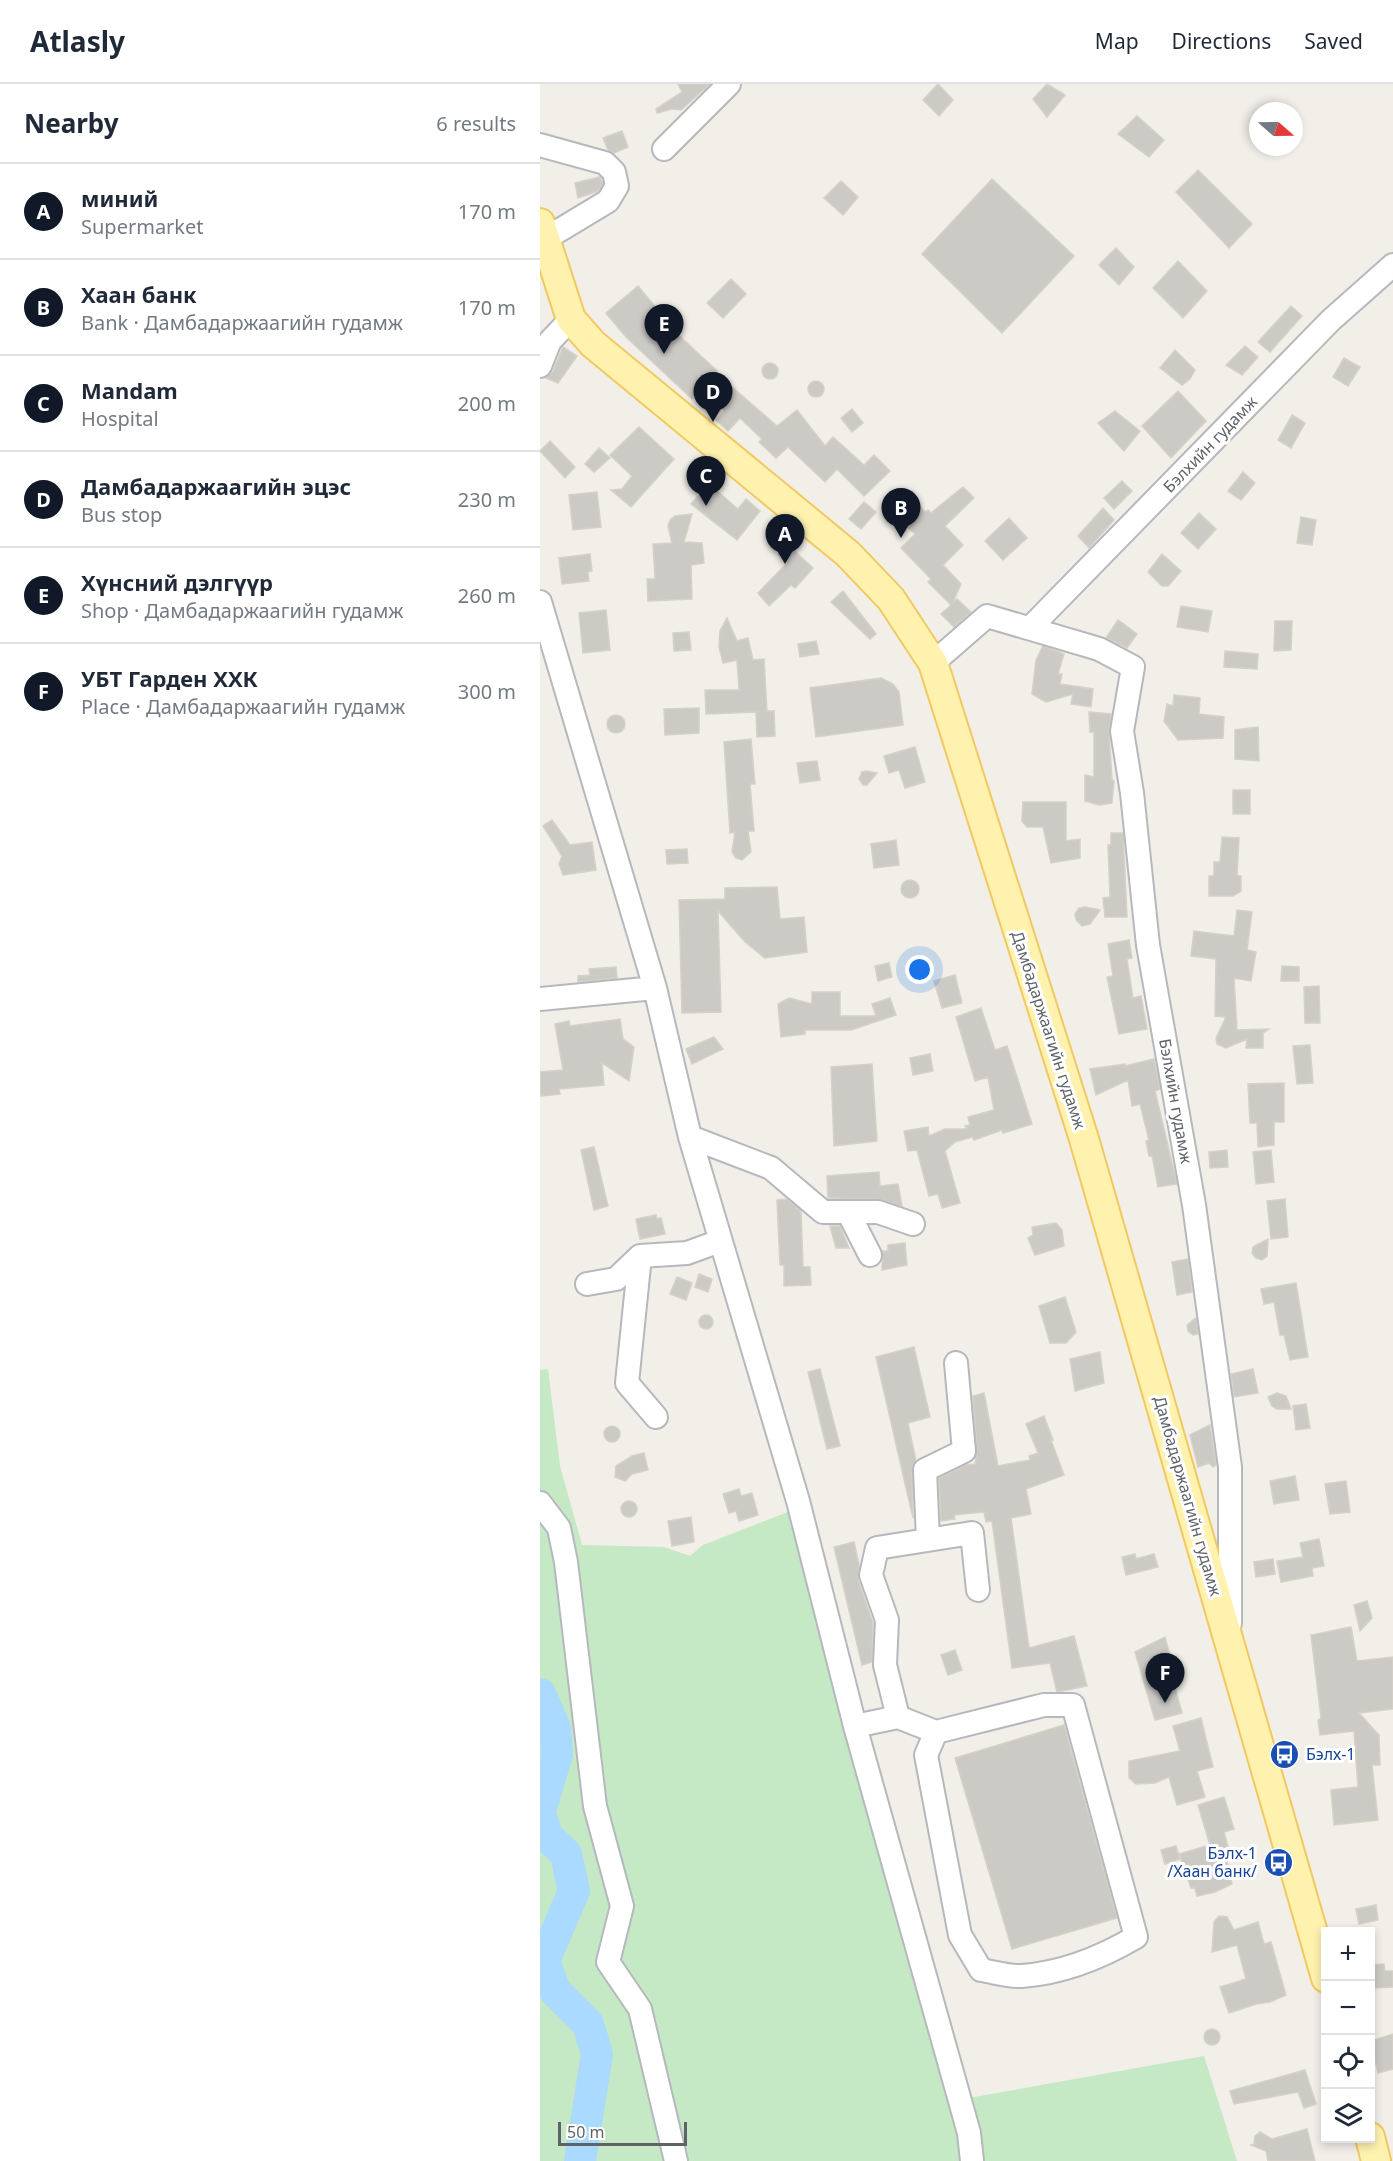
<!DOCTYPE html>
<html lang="en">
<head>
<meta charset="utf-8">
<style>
	:root { --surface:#fff; --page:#f6f6f7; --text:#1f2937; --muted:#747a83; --line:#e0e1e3; --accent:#111827 }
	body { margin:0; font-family:"Noto Sans",sans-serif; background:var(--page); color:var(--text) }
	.controls { position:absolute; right:18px; bottom:18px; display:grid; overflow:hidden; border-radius:0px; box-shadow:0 3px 9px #0003 }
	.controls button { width:54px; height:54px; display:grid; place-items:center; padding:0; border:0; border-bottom:2px solid var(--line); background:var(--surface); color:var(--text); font:30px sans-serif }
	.compass { position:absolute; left:709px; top:18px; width:54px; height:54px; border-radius:50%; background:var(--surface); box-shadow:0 3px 9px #0003; rotate:110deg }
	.scale { position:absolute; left:18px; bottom:15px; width:129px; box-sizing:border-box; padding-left:6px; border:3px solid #5f6368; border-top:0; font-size:16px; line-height:21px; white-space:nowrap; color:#5f6368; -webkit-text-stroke:4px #fff; paint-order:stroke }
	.you { position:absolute; left:380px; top:886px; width:21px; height:21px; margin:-15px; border:4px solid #fff; border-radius:50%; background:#1a73e8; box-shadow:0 0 0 9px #1a73e833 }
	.badge { display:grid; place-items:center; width:39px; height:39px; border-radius:50%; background:var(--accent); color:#fff; font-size:20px; font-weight:700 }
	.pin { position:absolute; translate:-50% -50px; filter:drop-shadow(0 2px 3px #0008) }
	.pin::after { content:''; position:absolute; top:32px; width:21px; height:18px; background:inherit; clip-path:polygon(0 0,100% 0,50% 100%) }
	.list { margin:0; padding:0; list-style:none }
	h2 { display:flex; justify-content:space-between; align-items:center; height:78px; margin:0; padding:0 24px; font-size:26px }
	h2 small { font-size:20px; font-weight:400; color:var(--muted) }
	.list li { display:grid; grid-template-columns:39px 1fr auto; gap:18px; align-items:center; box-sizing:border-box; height:96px; padding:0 24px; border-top:2px solid var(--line) }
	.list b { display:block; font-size:22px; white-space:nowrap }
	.list p { margin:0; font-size:20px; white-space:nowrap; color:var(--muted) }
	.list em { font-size:20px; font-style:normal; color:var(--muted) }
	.icon { flex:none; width:33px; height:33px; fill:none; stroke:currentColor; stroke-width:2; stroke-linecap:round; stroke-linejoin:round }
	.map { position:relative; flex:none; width:853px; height:2077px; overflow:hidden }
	header { display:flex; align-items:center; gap:36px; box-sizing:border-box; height:84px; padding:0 30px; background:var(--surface); border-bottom:2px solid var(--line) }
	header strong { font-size:28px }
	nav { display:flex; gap:33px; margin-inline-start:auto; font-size:21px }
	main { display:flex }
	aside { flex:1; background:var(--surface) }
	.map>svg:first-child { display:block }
</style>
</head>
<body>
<header>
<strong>Atlasly</strong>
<nav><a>Map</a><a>Directions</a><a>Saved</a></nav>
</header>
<main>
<aside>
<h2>Nearby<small>6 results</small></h2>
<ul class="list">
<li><span class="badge">A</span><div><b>миний</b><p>Supermarket</p></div><em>170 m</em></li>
<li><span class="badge">B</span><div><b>Хаан банк</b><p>Bank · Дамбадаржаагийн гудамж</p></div><em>170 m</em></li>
<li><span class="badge">C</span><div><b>Mandam</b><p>Hospital</p></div><em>200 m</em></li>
<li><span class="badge">D</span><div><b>Дамбадаржаагийн эцэс</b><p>Bus stop</p></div><em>230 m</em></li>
<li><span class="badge">E</span><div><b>Хүнсний дэлгүүр</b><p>Shop · Дамбадаржаагийн гудамж</p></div><em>260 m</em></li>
<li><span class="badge">F</span><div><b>УБТ Гарден ХХК</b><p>Place · Дамбадаржаагийн гудамж</p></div><em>300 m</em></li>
</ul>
</aside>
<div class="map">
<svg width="853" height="2077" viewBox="0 0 853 2077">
	<rect width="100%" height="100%" fill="#f1efe8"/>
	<path fill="#c5e8c5" d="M 8,1285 L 20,1382 L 42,1461 L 124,1463 L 150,1472 L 163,1461 L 263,1422 L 412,2017 L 664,1972 L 697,2077 L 0,2077 L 0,1286 Z"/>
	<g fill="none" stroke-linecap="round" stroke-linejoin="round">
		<path stroke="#aadaff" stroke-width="32" d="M 0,1610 L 15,1644 L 17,1670 L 0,1727
			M 0,1730 L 7,1752 L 26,1770 L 34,1807 L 4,1877 L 15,1907 L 48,1940 L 57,1970 L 40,2077"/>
	</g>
	<path fill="#cccac5" stroke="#d6d1c6" stroke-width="1.5" d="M 138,0 L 170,0 L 141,26 L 132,25 L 117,29 L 116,25 L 142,8 Z
		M 398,0 L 413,16 L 399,32 L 383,16 Z
		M 507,0 L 525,11 L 507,33 L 493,15 Z
		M 597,32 L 624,56 L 609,73 L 578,50 Z
		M 82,47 L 88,63 L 74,69 L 68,66 L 63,54 Z
		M 658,86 L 712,140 L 689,164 L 636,108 Z
		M 60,93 L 63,100 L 58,107 L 38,114 L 35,99 Z
		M 452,95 L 534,172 L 462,249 L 382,170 Z
		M 301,97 L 318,113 L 303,131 L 284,114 Z
		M 576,164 L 594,183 L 579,201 L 559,181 Z
		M 638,177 L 667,207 L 643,234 L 613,204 Z
		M 191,195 L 206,210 L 183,234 L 167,219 Z
		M 98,202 L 118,226 L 115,229 L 177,287 L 176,289 L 237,342 L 257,326 L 285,362 L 293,353 L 324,381 L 334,371 L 350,387 L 324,412 L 297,385 L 285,398 L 248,363 L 236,374 L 219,358 L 222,355 L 200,334 L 188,347 L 176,336 L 185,327 L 162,304 L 152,315 L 86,253 L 66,229 Z
		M 751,222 L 762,232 L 730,268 L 718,258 Z
		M 705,262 L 718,273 L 702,291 L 686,281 Z
		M 23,263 L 37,272 L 18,299 L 6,294 L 13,287 Z
		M 635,266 L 655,286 L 650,295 L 642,301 L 620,284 Z
		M 804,274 L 820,283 L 808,302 L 793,293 Z
		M222 287a8 8 0 1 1 16 0a8 8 0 1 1-16 0Z
		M268 305a8 8 0 1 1 16 0a8 8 0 1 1-16 0Z
		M 638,307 L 666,337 L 631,374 L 602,342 Z
		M 312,325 L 323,339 L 312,348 L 301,334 Z
		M 575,327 L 600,347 L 584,367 L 558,339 Z
		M 752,331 L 765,339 L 751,364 L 738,356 Z
		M 99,343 L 134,375 L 91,423 L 71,406 L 82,405 L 92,392 L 70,371 Z
		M 10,357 L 35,383 L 25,394 L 0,367 Z
		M 59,364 L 70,374 L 54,388 L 45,380 Z
		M 703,388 L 715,399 L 701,416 L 688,407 Z
		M 582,397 L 592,407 L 574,425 L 564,414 Z
		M 169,400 L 198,425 L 206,415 L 220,427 L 197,456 L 151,420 Z
		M 423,403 L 434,414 L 405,442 L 423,461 L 403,481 L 421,500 L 413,518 L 417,515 L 431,528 L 414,543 L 401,530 L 411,521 L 388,498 L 391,495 L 361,464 L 375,450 L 352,428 L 368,411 L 385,428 L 388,426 L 391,429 Z
		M 57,408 L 61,443 L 33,446 L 29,411 Z
		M 324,418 L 336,428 L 321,445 L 309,435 Z
		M 563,424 L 574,436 L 549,464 L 538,452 Z
		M 659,429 L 676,445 L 658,465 L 641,449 Z
		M 152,430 L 144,458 L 162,459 L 164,479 L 151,481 L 152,515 L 108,517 L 107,495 L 115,495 L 113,460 L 132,459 L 128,442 L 130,436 L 135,432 Z
		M 761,433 L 776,436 L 772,461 L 757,459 Z
		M 469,434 L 487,454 L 463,476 L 445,457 Z
		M 247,460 L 273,484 L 255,504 L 251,501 L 229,522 L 218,509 L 247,479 L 238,470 Z
		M 50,470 L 52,487 L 48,488 L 49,497 L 22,500 L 19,474 Z
		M 622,470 L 641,487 L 628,502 L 622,502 L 608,488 Z
		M 303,507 L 336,550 L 330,555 L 291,518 Z
		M 641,522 L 672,527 L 668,548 L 637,543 Z
		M 66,526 L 70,566 L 43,569 L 39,529 Z
		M 187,534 L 197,557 L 208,554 L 213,576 L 224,575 L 227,627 L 234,627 L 235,652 L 217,653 L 216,628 L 166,630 L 165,606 L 199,606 L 197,576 L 183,579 L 179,563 L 180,547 Z
		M 578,536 L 597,550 L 587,564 L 566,554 Z
		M 735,537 L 752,537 L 751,566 L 734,567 Z
		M 149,548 L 151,566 L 134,567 L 133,549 Z
		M 276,557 L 279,570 L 260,573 L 258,560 Z
		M 503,562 L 524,570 L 518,590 L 522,590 L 520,600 L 553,605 L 551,623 L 531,620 L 533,610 L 506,618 L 492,610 L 496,576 Z
		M 685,567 L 718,570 L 717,585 L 684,583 Z
		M 341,594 L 353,600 L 359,608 L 363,641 L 276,653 L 270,604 Z
		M 634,611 L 660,614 L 659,630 L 684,633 L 683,654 L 638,656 L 624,637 L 627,620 L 633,622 Z
		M 159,624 L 159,649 L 125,651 L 124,625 Z
		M 549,628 L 571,630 L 569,649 L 572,696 L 574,697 L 572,719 L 559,721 L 545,717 L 545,691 L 554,693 L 554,648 L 550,648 Z
		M67 640a9 9 0 1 1 18 0a9 9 0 1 1-18 0Z
		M 718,643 L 719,677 L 695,675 L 695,646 Z
		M 211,655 L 215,700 L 210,700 L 214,747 L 208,747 L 211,768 L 202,776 L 196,774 L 192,768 L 195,748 L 190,749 L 184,658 Z
		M 375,663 L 385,698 L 365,704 L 359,686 L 349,689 L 344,672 Z
		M 277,677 L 280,696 L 260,699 L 257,679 Z
		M 326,687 L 337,689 L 327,701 L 323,701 L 319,695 L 322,688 Z
		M 693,706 L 710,706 L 710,730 L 693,730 Z
		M 483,718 L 526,718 L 526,757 L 540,755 L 540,774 L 511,779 L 503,743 L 487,743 L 482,737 Z
		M 12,736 L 30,761 L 52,758 L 56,786 L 23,791 L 19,780 L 22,772 L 3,742 Z
		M 571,749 L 583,749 L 587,833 L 565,833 L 563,814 L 570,813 L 568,761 L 571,761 Z
		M 682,753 L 699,754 L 697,792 L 701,792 L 701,807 L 693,812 L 669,812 L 669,792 L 674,792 L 674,778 L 680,778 Z
		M 356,756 L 359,781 L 334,784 L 331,760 Z
		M 147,765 L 148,779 L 127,780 L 126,766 Z
		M361 805a9 9 0 1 1 18 0a9 9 0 1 1-18 0Z
		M 237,803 L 240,835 L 264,833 L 267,868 L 225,874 L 205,858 L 178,827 L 181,928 L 142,929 L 139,816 L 185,815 L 185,804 Z
		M 545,823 L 560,826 L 550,840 L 542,842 L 536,836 L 535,830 L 539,824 Z
		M 697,826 L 712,828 L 707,866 L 716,868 L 711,897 L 694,894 L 697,946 L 729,945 L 723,949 L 723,964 L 706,964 L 707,955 L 686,964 L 677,960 L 676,954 L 686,933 L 675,932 L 676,875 L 651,872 L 654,847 L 694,852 Z
		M 589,856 L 592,874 L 587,875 L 593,914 L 601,912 L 607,945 L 579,950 L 567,893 L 573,892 L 568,860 Z
		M 349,879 L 352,893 L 338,897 L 335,882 Z
		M 742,882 L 759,883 L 759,897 L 741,897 Z
		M 76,883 L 77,894 L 38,898 L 38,892 L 50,891 L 49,885 Z
		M 415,891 L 422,919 L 402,924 L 394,897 Z
		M 779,902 L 780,939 L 765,939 L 764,903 Z
		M 272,908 L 300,908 L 300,932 L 336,932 L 332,920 L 350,914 L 356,931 L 311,946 L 265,946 L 265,950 L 241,953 L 238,920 L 249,914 L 272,920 Z
		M 441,924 L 455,966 L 467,962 L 492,1040 L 463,1049 L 462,1046 L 434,1056 L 432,1053 L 415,1058 L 405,1067 L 420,1119 L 402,1124 L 398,1110 L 389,1112 L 377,1066 L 368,1067 L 364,1047 L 388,1043 L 389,1052 L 405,1045 L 427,1045 L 425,1042 L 430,1041 L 428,1033 L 454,1026 L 448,993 L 435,997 L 416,933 Z
		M 80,935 L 83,955 L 94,963 L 89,997 L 62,979 L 64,1001 L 19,1005 L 20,1010 L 1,1012 L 0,988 L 23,986 L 15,940 L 29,937 L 30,942 Z
		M 174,953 L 183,965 L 152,980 L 146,965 Z
		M 770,961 L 773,999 L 757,1000 L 753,962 Z
		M 390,970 L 393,987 L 373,991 L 370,974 Z
		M 614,975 L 620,1005 L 615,1007 L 637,1100 L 618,1103 L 612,1071 L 609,1072 L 606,1057 L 609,1056 L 600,1020 L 592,1022 L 588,996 L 556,1011 L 550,985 L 585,980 L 585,982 Z
		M 332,980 L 337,1057 L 294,1062 L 291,983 Z
		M 744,999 L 744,1038 L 734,1038 L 734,1061 L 718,1063 L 717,1039 L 710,1039 L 708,1000 Z
		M 54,1063 L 68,1122 L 54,1126 L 41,1066 Z
		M 687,1066 L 688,1083 L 670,1084 L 669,1068 Z
		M 731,1066 L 734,1098 L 716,1100 L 713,1068 Z
		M 339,1088 L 340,1102 L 358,1100 L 362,1122 L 338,1115 L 288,1114 L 287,1092 Z
		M 247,1115 L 261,1127 L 263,1183 L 270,1183 L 271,1201 L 244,1202 L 244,1181 L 240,1181 L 237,1116 Z
		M 745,1115 L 748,1153 L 731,1155 L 727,1117 Z
		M 116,1131 L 117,1135 L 121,1134 L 125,1150 L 100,1155 L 96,1135 Z
		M 516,1139 L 522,1146 L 524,1162 L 495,1171 L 488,1154 L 493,1151 L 492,1143 Z
		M 290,1142 L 300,1142 L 309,1164 L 296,1164 Z
		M 728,1155 L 727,1172 L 722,1176 L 716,1174 L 712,1169 L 713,1163 Z
		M 365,1159 L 367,1181 L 342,1186 L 343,1167 L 348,1167 L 348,1161 Z
		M 648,1175 L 652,1208 L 637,1211 L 632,1178 Z
		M 159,1190 L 172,1195 L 168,1208 L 155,1203 Z
		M 137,1193 L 152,1199 L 146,1216 L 130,1210 Z
		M 756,1199 L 768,1273 L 750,1276 L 744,1251 L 740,1251 L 734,1218 L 724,1220 L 721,1205 Z
		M 525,1213 L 536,1248 L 526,1259 L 510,1259 L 499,1222 Z
		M159 1238a7 7 0 1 1 14 0a7 7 0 1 1-14 0Z
		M 656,1234 L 658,1250 L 653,1251 L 648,1247 L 647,1241 Z
		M 374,1263 L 390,1333 L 368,1339 L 376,1377 L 372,1387 L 373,1434 L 336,1273 Z
		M 560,1268 L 564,1299 L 535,1307 L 530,1275 Z
		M 280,1285 L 300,1362 L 287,1365 L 268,1288 Z
		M 713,1285 L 718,1309 L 694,1313 L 691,1290 Z
		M 444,1309 L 458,1382 L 490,1376 L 489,1372 L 498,1369 L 486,1340 L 504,1332 L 513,1356 L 511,1356 L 524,1391 L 486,1405 L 491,1430 L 471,1434 L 489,1564 L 534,1552 L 547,1602 L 517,1608 L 510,1579 L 472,1584 L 452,1437 L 446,1438 L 444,1428 L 414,1431 L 415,1435 L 401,1437 L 399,1394 L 426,1381 L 435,1380 L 437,1366 L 433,1312 Z
		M 737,1309 L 746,1312 L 751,1325 L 737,1325 L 732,1322 L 728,1313 Z
		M 766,1320 L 770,1344 L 756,1346 L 753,1322 Z
		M 670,1341 L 676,1381 L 673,1383 L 669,1379 L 658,1383 L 650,1351 Z
		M64 1350a8 8 0 1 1 16 0a8 8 0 1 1-16 0Z
		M 104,1369 L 108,1386 L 92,1390 L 85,1397 L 75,1393 L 76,1382 L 92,1372 Z
		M 755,1392 L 759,1416 L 734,1420 L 730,1397 Z
		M 806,1397 L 810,1428 L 790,1430 L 785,1400 Z
		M 199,1405 L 201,1412 L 212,1409 L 218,1431 L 199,1437 L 196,1427 L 189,1429 L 183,1410 Z
		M81 1425a8 8 0 1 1 16 0a8 8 0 1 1-16 0Z
		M 151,1433 L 154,1458 L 132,1462 L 128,1437 Z
		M 779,1455 L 784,1482 L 772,1484 L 773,1492 L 741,1498 L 737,1477 L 763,1473 L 760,1459 Z
		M 314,1458 L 319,1481 L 318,1496 L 333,1539 L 332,1578 L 322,1581 L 294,1463 Z
		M 595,1470 L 596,1475 L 614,1470 L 618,1483 L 586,1491 L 582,1473 Z
		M 733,1475 L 735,1490 L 716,1493 L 714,1478 Z
		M 827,1517 L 832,1534 L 820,1547 L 814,1521 Z
		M 811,1543 L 817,1577 L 853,1573 L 853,1625 L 819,1629 L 839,1651 L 840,1681 L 832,1681 L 838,1736 L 794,1741 L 791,1706 L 818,1703 L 814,1647 L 780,1651 L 778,1636 L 781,1634 L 771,1551 Z
		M 625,1553 L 632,1580 L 629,1581 L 642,1629 L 615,1636 L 595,1568 Z
		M 415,1566 L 422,1586 L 408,1591 L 401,1571 Z
		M 661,1634 L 673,1683 L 657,1687 L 665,1713 L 637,1721 L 629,1693 L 615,1699 L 596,1700 L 589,1694 L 589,1677 L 640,1667 L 633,1642 Z
		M 524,1641 L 577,1834 L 472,1865 L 415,1674 Z
		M 684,1713 L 694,1745 L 684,1748 L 690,1770 L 686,1772 L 692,1800 L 675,1808 L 657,1812 L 655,1804 L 651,1804 L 639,1770 L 670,1761 L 658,1721 Z
		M 636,1762 L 640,1775 L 625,1780 L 621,1766 Z
		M 836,1821 L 838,1836 L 819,1840 L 816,1825 Z
		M 679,1832 L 687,1833 L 694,1846 L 718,1838 L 724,1860 L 731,1858 L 746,1911 L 730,1918 L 716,1920 L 689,1929 L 680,1903 L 706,1895 L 697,1861 L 672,1868 L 674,1838 Z
		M 844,1880 L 845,1887 L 853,1887 L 853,1903 L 831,1904 L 831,1881 Z
		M664 1953a8 8 0 1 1 16 0a8 8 0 1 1-16 0Z
		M 853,1950 L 853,1985 L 838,1989 L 831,1957 Z
		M 765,1986 L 776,2020 L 764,2024 L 758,2008 L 694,2020 L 690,2007 Z
		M 767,2045 L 775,2077 L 728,2077 L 726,2067 L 711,2061 L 714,2060 L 715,2052 L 720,2048 L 732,2055 Z"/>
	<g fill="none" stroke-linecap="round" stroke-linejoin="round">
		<defs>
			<path id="minor" d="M 0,61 L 65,79 L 74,88 L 77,102 L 68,117 L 5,155
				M 124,65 L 189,0
				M 0,282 L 10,257 L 31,235
				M 0,518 L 115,904 L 150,1053 L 258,1417 L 315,1642 L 429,2049 L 432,2077
				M 491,543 L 791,236 L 853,181
				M 393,579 L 447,532 L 559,565 L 593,583 L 582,647 L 592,709 L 608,861 L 654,1121 L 690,1383 L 690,1539
				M 0,915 L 115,904
				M 150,1053 L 231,1084 L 283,1128 L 338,1128 L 373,1140
				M 308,1128 L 330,1171
				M 100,1172 L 87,1299 L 116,1333
				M 47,1200 L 76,1195 L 100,1172 L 147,1169 L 180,1157
				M 0,1419 L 19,1444 L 26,1478 L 55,1722 L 82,1822 L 68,1878 L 100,1925 L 136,2077
				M 388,1456 L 385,1386 L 424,1367 L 416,1279
				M 358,1633 L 345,1581 L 347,1536 L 331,1491 L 337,1464 L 432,1449 L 438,1506
				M 315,1642 L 358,1633 L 396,1648 L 504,1621 L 533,1621 L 596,1853 C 562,1873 522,1889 482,1892 C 469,1893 454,1888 441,1886 L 420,1851 L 386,1671 L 396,1648"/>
			<path id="major" d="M 0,139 L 31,235 L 53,260 L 308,470 L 351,515 L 393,579 L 544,1055 L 786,1894
				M 830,2053 L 836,2077"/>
		</defs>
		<use href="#minor" stroke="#b5b8bc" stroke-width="26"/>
		<use href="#major" stroke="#f2c960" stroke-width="32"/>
		<use href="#minor" stroke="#fff" stroke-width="22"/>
		<use href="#major" stroke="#fff2af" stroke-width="28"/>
	</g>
	<defs>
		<symbol id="bus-disc" viewBox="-11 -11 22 22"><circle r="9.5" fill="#1a4fb4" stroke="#fff"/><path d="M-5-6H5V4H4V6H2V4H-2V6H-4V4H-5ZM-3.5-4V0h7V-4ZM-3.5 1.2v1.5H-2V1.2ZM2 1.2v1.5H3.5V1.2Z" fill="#fff"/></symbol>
	</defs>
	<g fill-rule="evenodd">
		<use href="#bus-disc" x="728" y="1654" width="33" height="33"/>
		<use href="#bus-disc" x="722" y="1762" width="33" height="33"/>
	</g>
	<g text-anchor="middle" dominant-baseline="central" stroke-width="6" stroke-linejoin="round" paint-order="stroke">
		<g font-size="16" fill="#5f6368" stroke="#fff">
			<text transform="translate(670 360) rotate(-46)">Бэлхийн гудамж</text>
			<text transform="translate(509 946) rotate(72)">Дамбадаржаагийн гудамж</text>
			<text transform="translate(636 1017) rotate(80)">Бэлхийн гудамж</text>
			<text transform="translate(648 1412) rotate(74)">Дамбадаржаагийн гудамж</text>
		</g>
		<g font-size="16" fill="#164399" stroke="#fff" text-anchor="start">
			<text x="766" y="1670">Бэлх-1</text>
			<text x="717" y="1769" text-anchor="end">Бэлх-1<tspan x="717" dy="18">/Хаан банк/</tspan></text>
		</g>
	</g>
</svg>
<div class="controls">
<button>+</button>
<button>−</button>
<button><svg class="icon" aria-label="locate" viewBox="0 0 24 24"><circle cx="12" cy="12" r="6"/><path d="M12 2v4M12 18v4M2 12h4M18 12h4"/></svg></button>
<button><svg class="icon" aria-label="layers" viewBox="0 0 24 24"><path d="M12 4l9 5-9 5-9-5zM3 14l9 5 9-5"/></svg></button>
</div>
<svg class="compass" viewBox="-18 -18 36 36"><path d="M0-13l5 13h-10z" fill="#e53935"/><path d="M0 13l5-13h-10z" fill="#747a83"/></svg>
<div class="scale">50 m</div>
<div class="you"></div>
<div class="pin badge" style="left:245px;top:480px">A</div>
<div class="pin badge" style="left:361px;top:454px">B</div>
<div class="pin badge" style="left:166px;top:422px">C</div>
<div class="pin badge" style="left:173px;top:338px">D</div>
<div class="pin badge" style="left:124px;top:270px">E</div>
<div class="pin badge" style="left:625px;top:1619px">F</div>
</div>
</main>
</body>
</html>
